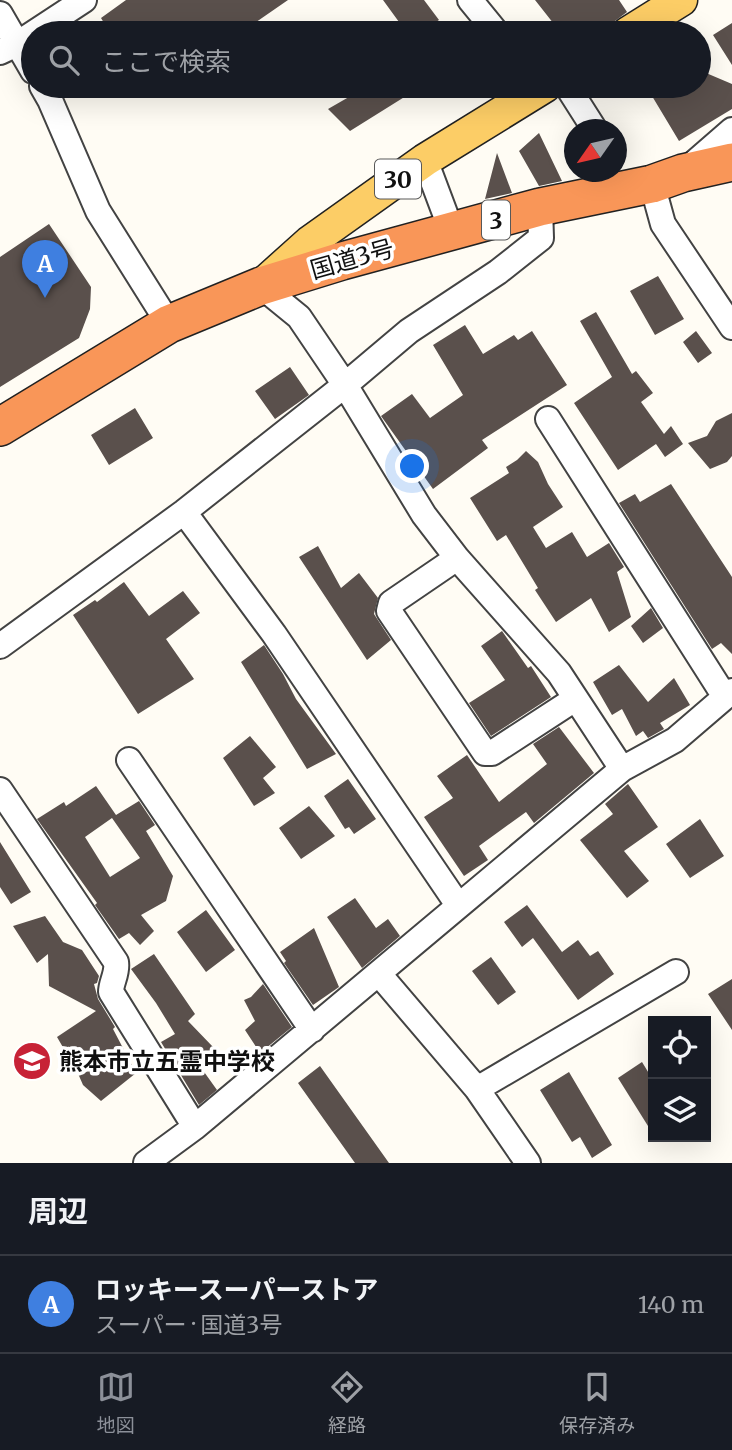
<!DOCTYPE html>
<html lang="ja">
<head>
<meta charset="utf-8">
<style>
	:root { --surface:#171b24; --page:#20242c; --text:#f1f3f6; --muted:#9ea1a6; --line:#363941; --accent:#8c9099 }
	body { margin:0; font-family:Merriweather,"Noto Sans JP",serif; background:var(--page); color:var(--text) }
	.controls { position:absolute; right:21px; bottom:21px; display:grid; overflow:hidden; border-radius:0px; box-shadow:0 7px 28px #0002 }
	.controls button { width:63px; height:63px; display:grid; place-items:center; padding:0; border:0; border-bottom:2px solid var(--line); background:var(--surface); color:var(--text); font:35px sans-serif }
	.compass { position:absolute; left:564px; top:119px; width:63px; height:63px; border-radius:50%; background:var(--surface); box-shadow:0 7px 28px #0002; rotate:236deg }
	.you { position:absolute; left:413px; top:467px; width:24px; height:24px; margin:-18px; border:5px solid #fff; border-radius:50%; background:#1a73e8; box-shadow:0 0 0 10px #1a73e833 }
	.badge { display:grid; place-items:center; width:46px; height:46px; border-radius:50%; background:var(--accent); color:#fff; font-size:23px; font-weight:700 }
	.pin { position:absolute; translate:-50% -58px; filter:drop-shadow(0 2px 4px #0008) }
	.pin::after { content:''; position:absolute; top:37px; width:24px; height:21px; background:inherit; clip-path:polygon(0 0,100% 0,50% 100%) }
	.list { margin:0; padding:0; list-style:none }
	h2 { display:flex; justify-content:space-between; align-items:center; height:91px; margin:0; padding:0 28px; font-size:30px }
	h2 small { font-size:23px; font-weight:400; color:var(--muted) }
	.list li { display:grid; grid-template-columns:46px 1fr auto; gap:21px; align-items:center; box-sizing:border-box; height:98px; padding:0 28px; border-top:2px solid var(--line) }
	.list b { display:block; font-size:26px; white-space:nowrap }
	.list p { margin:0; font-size:23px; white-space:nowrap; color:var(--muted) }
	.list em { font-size:23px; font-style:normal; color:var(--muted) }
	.icon { flex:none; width:38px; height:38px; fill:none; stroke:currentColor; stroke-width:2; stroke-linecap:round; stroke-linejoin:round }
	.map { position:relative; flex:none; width:732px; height:1163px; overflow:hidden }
	.search { position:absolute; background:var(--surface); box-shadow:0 7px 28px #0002; left:21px; right:21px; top:21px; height:77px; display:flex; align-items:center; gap:18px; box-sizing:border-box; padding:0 24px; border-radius:38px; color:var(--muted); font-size:26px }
	.sheet { height:189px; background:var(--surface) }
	nav { display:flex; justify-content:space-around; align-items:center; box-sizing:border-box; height:98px; border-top:2px solid var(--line); background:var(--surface); font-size:19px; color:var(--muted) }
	nav a { display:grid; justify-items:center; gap:4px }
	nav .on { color:var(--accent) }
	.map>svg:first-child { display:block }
</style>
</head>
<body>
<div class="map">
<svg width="732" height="1163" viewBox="0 0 732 1163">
	<rect width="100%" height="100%" fill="#fffcf4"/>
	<path fill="#5a504c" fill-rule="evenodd" d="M 126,0 L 288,0 L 240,33 L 110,33 L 101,18 Z
		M 383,0 L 424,0 L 439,20 L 420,33 L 407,33 Z
		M 535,0 L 619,0 L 627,12 L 599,33 L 561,33 Z
		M 732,23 L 732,65 L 713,35 Z
		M 699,70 L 732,84 L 732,109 L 679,141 L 646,86 L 699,86 Z
		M 368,86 L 422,86 L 350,131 L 328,109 Z
		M 539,133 L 562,181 L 539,186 L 519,151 Z
		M 497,153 L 512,193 L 485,199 Z
		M 49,224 L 91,287 L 90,309 L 79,338 L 0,387 L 0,257 Z
		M 658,276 L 684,319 L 655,335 L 630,291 Z
		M 596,312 L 632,374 L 636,371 L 653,393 L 641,402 L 664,434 L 671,426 L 683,444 L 665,457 L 656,444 L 618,470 L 574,403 L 612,377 L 580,321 Z
		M 465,325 L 483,354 L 514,335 L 518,340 L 532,331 L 567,385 L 482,440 L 488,448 L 433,489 L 381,416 L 412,394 L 430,418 L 463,395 L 433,345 Z
		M 696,331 L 712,353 L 698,363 L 683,342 Z
		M 290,367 L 309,395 L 275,419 L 255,391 Z
		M 135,408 L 153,438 L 109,465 L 91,435 Z
		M 732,413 L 732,456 L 727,462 L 710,469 L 688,443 L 707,436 L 716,421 Z
		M 526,451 L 538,462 L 548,484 L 563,507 L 533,527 L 546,548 L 572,532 L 587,557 L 609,543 L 624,567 L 617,572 L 631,617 L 609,632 L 591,598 L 556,622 L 535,590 L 538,588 L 506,535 L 497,541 L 470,498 L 509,473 L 506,467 L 517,460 Z
		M 671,484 L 732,577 L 732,654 L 721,643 L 712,649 L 619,503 L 635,494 L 640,502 Z
		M 318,546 L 341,588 L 359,573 L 378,598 L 374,614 L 391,640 L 367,660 L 299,557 Z
		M 124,582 L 149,616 L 183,591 L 200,613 L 166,639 L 194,679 L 138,714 L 73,615 L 95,600 L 97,602 Z
		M 651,608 L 663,628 L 643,643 L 631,626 Z
		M 502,631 L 528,668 L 531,666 L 551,697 L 491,736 L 469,703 L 505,680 L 481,646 Z
		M 264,645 L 283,674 L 296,699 L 336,754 L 307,769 L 241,662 Z
		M 619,665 L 648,702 L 674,678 L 690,705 L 660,723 L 664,729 L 648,738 L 643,731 L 636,736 L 622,709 L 612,715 L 593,682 Z
		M 559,727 L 594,773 L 534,823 L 526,812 L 479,846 L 488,860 L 464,876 L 424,817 L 453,798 L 437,776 L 467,755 L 499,802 L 547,764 L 533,744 Z
		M 250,736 L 276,767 L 263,778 L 275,793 L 254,806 L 223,758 Z
		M 348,779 L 376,819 L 354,834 L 349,827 L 345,829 L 324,796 Z
		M 628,784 L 658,827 L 624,851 L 649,881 L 627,898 L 580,840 L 613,814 L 605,804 Z
		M 96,786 L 116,815 L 139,801 L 155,825 L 146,831 L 173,876 L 166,901 L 141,915 L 154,931 L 140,945 L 129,933 L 119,939 L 95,905 L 97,903 L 37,819 L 64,802 L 66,806 ZM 112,818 L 140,858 L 110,877 L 85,837 Z
		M 309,806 L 335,836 L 301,859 L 279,828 Z
		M 700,819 L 724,856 L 690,878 L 666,844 Z
		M 0,842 L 31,892 L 11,904 L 0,887 Z
		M 355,898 L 376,928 L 388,919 L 400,936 L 362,968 L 327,917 Z
		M 527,905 L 562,952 L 578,940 L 590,956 L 598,951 L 614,974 L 578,1000 L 533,938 L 522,947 L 504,922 Z
		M 206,910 L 235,950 L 206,972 L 177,932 Z
		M 45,916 L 63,942 L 82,950 L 99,976 L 97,983 L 94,984 L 98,999 L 115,1027 L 113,1029 L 136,1073 L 101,1101 L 83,1085 L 70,1055 L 68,1056 L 57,1037 L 96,1011 L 49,986 L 48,954 L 37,963 L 13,926 Z
		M 314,928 L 339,987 L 313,1005 L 284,963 L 286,961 L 280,952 Z
		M 154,954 L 195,1014 L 188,1021 L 214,1048 L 197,1062 L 217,1090 L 199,1105 L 161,1042 L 175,1034 L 156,1003 L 131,969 Z
		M 491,957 L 516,992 L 498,1005 L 472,971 Z
		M 732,979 L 732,1030 L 708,994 Z
		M 263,984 L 292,1027 L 260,1053 L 245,1030 L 255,1021 L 244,1000 L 251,997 Z
		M 642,1062 L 653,1080 L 653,1134 L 618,1078 Z
		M 320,1066 L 389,1163 L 355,1163 L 298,1083 Z
		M 569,1072 L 612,1145 L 592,1158 L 580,1137 L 572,1142 L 540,1090 Z"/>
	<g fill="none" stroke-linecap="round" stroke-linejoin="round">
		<defs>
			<path id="minor" d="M 470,0 L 497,33
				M 0,14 L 33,71
				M 0,52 L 17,44 L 84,0
				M 42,86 L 50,100 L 98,211 L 169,324
				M 567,86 L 595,130
				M 425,160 L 452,232
				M 686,170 L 732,130
				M 652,184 L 663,224 L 732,327
				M 261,286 L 299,317 L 345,385 L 424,515 L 457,558 L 559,673 L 622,769
				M 548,419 L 725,697
				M 184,512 L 274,634 L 458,905
				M 457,558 L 391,603 L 389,611 L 485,753 L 492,753 L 575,699
				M 0,646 L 184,512 L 345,385 L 409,331 L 498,272 L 541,238 L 540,207
				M 129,760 L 312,1030
				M 0,790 L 116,962 C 118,973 111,982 111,992 L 195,1127
				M 379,974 L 477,1089 L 528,1163
				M 477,1089 L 676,972
				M 146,1163 L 195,1127 L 622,769 L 675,740 L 732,691"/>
			<path id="major" d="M 628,33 L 681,0
				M 262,285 L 310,242 L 425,160 L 545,86"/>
			<path id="highway" d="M 0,427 L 169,324 L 261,286 L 342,261 L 540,207 L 652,184 L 683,173 L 732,162"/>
		</defs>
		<use href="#minor" stroke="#434343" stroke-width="28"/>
		<use href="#major" stroke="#212121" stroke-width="35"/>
		<use href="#highway" stroke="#212121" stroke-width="40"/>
		<use href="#minor" stroke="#fff" stroke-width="24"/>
		<use href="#major" stroke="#fccd66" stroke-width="32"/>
		<use href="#highway" stroke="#f99658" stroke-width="37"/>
	</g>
	<defs>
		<symbol id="school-disc" viewBox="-11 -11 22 22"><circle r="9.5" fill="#c72236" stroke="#fff"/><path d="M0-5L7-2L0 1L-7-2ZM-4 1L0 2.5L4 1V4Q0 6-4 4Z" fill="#fff"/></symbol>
	</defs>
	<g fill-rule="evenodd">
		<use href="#school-disc" x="10" y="1039" width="44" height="44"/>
	</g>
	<g text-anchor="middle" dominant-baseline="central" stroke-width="7" stroke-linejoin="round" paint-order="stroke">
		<g fill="#fff" stroke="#585858" stroke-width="2">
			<rect x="375" y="159.5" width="46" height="39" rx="5"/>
			<rect x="482" y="200.5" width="28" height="39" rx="5"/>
		</g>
		<g font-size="23" font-weight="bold" fill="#101010">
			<text x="398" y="179">30</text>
			<text x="496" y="220">3</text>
		</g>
		<g font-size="24" fill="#101010" stroke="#fff">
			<text transform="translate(352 259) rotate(-16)">国道3号</text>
		</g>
		<g font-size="24" font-weight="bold" fill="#101010" stroke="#fff" text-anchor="start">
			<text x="59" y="1061">熊本市立五霊中学校</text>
		</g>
	</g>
</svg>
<div class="controls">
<button><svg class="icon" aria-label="locate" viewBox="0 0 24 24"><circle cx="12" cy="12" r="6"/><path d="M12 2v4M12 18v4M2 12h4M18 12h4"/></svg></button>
<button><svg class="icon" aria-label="layers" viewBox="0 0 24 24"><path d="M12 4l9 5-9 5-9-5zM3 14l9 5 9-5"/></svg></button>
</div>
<svg class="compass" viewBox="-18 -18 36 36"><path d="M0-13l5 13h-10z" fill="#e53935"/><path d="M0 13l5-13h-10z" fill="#9ea1a6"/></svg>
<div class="you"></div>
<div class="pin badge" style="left:45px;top:298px;background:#3f7fe0">A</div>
<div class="search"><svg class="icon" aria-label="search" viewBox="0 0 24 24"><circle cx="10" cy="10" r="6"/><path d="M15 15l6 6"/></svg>ここで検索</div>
</div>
<section class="sheet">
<h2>周辺<small></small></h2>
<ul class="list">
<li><span class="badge" style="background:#3f7fe0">A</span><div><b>ロッキースーパーストア</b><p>スーパー · 国道3号</p></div><em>140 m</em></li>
</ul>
</section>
<nav>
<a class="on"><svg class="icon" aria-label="map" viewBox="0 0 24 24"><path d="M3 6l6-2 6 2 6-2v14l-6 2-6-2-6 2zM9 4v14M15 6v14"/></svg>地図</a>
<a><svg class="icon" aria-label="directions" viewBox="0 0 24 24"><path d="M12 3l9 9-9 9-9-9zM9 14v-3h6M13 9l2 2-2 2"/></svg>経路</a>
<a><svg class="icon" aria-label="saved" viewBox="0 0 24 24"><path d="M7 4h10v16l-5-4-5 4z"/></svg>保存済み</a>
</nav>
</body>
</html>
